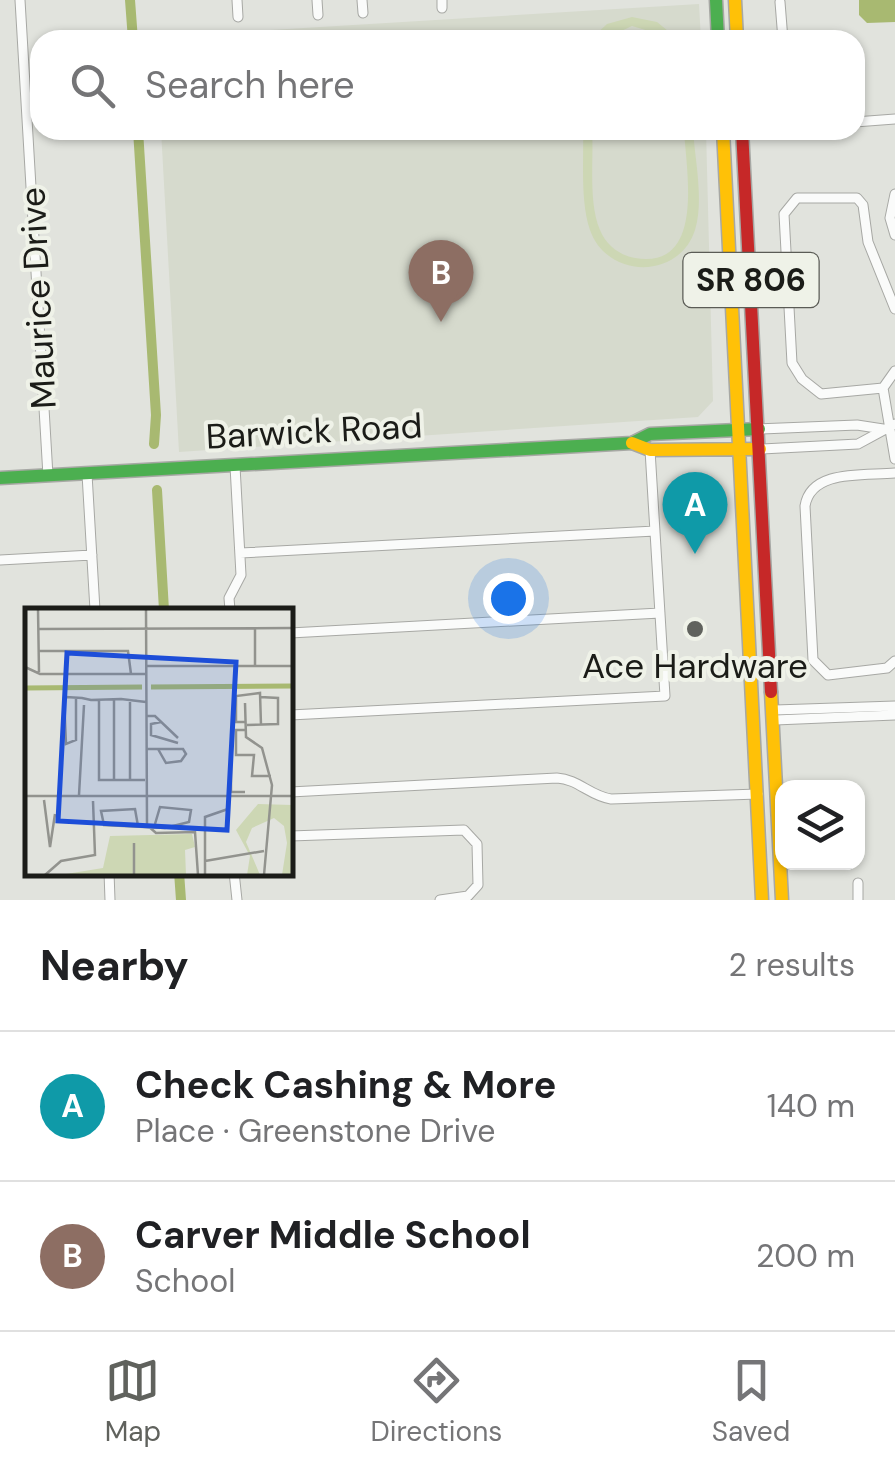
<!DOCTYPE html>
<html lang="en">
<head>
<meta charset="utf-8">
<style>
	:root { --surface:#fff; --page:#f6f6f6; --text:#202124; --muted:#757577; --line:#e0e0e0; --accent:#60625d }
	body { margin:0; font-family:"DM Sans",sans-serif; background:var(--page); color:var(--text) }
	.controls { position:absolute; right:30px; bottom:30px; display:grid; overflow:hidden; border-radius:20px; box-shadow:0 2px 8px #0004 }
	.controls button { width:90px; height:90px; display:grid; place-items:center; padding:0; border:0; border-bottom:2px solid var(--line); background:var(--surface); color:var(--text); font:50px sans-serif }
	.you { position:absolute; left:508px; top:598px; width:35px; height:35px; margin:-25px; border:8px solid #fff; border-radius:50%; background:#1a73e8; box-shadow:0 0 0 15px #1a73e833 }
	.badge { display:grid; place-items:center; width:65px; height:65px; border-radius:50%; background:var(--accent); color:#fff; font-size:32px; font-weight:700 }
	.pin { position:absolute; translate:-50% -82px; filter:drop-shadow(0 2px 5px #0008) }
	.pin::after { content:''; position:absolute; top:52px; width:35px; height:30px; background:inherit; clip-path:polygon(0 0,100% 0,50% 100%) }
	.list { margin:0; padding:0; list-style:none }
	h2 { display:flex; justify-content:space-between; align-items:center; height:130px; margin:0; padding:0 40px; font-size:42px }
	h2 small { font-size:32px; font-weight:400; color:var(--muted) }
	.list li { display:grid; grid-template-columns:65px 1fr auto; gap:30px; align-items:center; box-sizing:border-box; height:150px; padding:0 40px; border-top:2px solid var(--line) }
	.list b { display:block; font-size:38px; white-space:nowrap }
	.list p { margin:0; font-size:32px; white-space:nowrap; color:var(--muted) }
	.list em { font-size:32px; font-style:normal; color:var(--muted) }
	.icon { flex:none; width:55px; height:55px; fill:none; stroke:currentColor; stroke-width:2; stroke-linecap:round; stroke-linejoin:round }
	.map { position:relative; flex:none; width:895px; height:900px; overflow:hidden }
	.search { position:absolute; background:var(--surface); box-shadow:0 2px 8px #0004; left:30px; right:30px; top:30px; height:110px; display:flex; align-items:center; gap:25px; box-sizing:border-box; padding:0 35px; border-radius:30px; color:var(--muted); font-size:38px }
	.sheet { height:430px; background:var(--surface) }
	nav { display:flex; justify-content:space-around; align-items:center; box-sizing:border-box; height:140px; border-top:2px solid var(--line); background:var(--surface); font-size:28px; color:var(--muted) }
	nav a { display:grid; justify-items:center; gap:5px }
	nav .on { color:var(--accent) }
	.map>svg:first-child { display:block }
</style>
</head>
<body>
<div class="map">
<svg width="895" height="900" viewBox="0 0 895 900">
	<rect width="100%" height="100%" fill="#e1e3dd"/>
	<path fill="#d6dacd" d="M 699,4 L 701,40 L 156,40 L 156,37 Z
		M 161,130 L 706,130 L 713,401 L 698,417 L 179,452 Z"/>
	<path fill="#cdd7b4" d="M 632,17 L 657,22 L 679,40 L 632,26 L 602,40 L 590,40 L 607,24 Z
		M 583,130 L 592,130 C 594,160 588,202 600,230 C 606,245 619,255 635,258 C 706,270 686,170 684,130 L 693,130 C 695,160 704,201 695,230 C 679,280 607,279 590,230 C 580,200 584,161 583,130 Z"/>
	<path fill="#a8b971" d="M 859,0 L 895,0 L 895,22 L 867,23 L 859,15 Z"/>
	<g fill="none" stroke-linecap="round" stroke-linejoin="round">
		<path stroke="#a8b971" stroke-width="10" d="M 130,0 L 133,40
			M 138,130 L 156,415 L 154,444
			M 157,490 L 164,610
			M 179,872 L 181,900"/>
		<defs>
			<path id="street" d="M 20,0 L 48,476
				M 237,0 L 238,17
				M 317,0 L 318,15
				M 362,0 L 363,13
				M 442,0 L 442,8
				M 780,2 L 783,40
				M 855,122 L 895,119
				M 895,194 L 890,218 L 895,235
				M 895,309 L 868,242 L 863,205 L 857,198 L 797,198 L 784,214 L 792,363 L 802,379 L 821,394 L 883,388 L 895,371
				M 883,388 L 895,459
				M 759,429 L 857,425 L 883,429
				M 760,449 L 858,444 L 895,424
				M 895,473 C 864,476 811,469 805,506 L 813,660 L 828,675 L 887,668 L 895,661
				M 87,474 L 95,610
				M 240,553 L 655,531
				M 0,560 L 92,555
				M 230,610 L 229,598 L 241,575 L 235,466
				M 290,633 L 660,613
				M 775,710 L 895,706
				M 290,715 L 665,696 L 650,450
				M 775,720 L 895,715
				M 290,792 L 557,778 C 578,779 590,796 611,799 L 758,794
				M 290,836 L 464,830 L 477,844 L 478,885 L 468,896 L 440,900
				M 109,872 L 110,900
				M 234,872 L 237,900
				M 858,900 L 858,883"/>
			<path id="fast" d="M 716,0 L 718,40
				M 0,478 L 632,443 L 650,434 L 759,429"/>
			<path id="slow" d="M 735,0 L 737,40
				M 723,130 L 762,900
				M 632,443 L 650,450 L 760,449
				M 771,692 L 782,900"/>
			<path id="jam" d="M 742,130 L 771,692"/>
		</defs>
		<use href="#street" stroke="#a7a8a4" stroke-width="11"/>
		<use href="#fast" stroke="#a7a8a4" stroke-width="15"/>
		<use href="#slow" stroke="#a7a8a4" stroke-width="15"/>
		<use href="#jam" stroke="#a7a8a4" stroke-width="15"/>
		<use href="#street" stroke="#fafbfa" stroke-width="9"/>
		<use href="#fast" stroke="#4caf50" stroke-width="12"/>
		<use href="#slow" stroke="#ffc107" stroke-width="12"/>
		<use href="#jam" stroke="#c62828" stroke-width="12"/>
	</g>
	<circle fill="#60625d" stroke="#eff2e8" stroke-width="4" cx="695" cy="629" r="10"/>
	<g text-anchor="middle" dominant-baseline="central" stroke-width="8" stroke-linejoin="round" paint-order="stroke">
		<rect fill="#eff2e8" stroke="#5b5c56" stroke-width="2.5" x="683.5" y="253" width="135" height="54" rx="8"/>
		<g font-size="32" font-weight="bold" fill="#1b1c18">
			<text x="751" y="280">SR 806</text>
		</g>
		<g font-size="35" fill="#1b1c18" stroke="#eff2e8">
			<text transform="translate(38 298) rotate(-93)">Maurice Drive</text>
			<text transform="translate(314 431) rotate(-3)">Barwick Road</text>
		</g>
		<g font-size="35" fill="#1b1c18" stroke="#eff2e8">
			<text x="695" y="666">Ace Hardware</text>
		</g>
	</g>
	<g transform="translate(25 608)">
		<rect width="268" height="268" fill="#e1e3dd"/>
		<path d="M 233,196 L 267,197 L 267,267 L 257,267 L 262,235 L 259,218 L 249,210 L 227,220 L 221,234 L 235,267 L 222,267 L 225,248 L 211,222 ZM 167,226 L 170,239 L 160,242 L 161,267 L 35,267 L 78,260 L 85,228 Z" fill="#cdd7b4"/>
		<path fill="none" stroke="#a8b971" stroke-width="5" d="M 126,79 L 268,78M 0,80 L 117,79"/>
		<path fill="none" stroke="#92938e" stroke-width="2.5" d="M 13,1 L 14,64M 121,1 L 122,216M 230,20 L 230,58M 14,21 L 268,20M 14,43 L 103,43 L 106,66M 121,58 L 268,58M 0,59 L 15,66 L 121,66M 51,90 L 51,132 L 41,136 L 39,90 L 41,89 L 57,90 L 66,92 L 96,91 L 121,94M 74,91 L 74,172 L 120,172M 89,91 L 89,172M 105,94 L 105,172M 220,95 L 221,129 L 237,140 L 247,177 L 239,267M 121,108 L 130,108 L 153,130M 136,114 L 126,116 L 126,127 L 153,135M 221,114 L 211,114 L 211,88 L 235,85 L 236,117M 222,117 L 253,116 L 253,90 L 235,89M 221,122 L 211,122 L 211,147 L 229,147 L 227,168 L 246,168M 122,141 L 158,141 L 161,146 L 156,153 L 141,155 L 133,141M 206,154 L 206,184 L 220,184M 54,187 L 59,97M 0,188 L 268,188M 19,192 L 25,239 L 30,206M 122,217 L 131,225 L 170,224 L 173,267M 113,218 L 110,201 L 76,203 L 79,217 L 140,220 L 164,214 L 166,202 L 135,199 L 130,216M 180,253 L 239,243M 20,267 L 36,253 L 70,247 L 68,193M 109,267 L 109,235M 180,267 L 180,209 L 203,201"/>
		<path fill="#1d4ed8" fill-opacity="0.15" stroke="#1d4ed8" stroke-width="5" d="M 42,45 L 211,54 L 202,222 L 33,213 Z"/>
		<rect width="268" height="268" fill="none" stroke="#1b1c18" stroke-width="5"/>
	</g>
</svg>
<div class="controls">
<button><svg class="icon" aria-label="layers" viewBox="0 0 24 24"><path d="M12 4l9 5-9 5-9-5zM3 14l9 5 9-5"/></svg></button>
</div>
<div class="you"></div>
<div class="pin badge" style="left:695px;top:554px;background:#0f9aa8">A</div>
<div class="pin badge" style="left:441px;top:322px;background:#8d6e63">B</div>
<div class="search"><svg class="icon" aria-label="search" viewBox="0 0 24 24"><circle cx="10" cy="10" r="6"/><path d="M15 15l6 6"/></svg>Search here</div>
</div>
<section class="sheet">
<h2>Nearby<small>2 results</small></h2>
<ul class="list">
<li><span class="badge" style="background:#0f9aa8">A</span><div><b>Check Cashing &amp; More</b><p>Place · Greenstone Drive</p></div><em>140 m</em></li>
<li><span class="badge" style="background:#8d6e63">B</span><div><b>Carver Middle School</b><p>School</p></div><em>200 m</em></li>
</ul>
</section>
<nav>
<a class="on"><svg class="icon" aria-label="map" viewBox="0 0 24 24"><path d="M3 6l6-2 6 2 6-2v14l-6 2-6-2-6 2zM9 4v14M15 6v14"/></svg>Map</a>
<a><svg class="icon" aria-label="directions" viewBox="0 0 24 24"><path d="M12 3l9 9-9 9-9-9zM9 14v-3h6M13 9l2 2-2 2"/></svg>Directions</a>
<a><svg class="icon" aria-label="saved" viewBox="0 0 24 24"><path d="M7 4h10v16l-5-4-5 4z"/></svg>Saved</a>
</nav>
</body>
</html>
